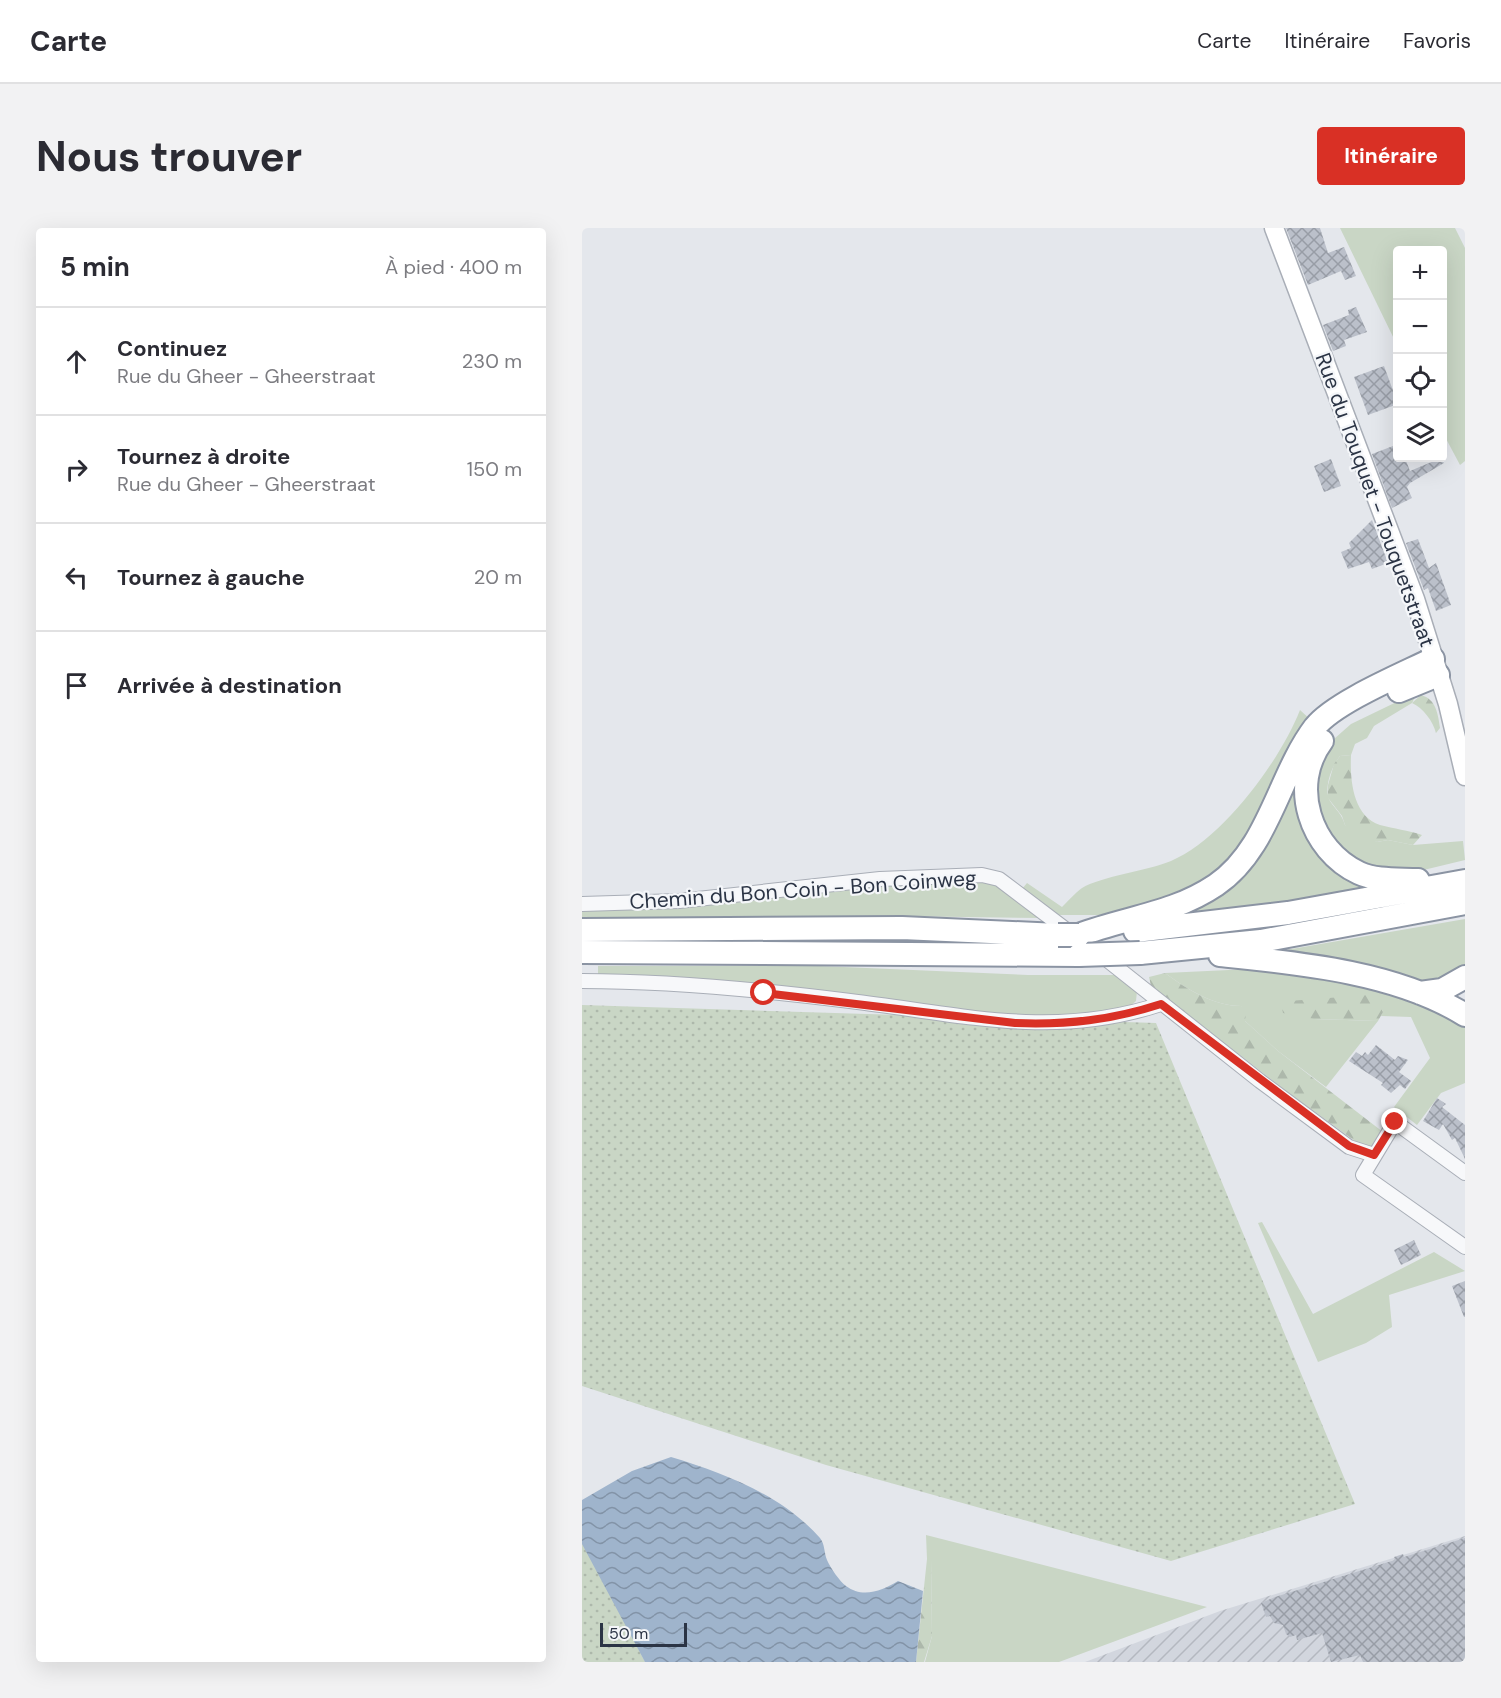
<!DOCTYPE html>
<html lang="fr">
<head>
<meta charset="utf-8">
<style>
	:root { --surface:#fff; --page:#f2f2f3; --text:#2b2b33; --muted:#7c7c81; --line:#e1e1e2; --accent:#d93025 }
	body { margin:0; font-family:"DM Sans",sans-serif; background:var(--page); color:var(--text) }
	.controls { position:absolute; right:18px; top:18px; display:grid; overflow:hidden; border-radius:6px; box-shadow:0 6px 24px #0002 }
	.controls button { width:54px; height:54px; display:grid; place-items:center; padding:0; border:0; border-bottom:2px solid var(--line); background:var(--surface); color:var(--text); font:30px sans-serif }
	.scale { position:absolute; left:18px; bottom:15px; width:87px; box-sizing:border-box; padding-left:6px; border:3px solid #2b3445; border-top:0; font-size:16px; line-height:21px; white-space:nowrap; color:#2b3445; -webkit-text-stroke:4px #f4f6f9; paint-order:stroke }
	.stop { position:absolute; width:18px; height:18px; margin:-14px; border:4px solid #d93025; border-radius:50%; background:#fff }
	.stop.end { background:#d93025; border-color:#fff; box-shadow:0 2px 6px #0008 }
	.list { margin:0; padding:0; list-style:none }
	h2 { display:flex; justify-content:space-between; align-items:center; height:78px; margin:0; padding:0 24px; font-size:26px }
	h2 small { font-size:20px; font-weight:400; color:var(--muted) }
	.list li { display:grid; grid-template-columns:39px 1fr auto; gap:18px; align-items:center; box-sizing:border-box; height:108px; padding:0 24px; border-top:2px solid var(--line) }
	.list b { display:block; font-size:22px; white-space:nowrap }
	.list p { margin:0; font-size:20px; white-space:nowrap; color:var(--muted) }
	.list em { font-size:20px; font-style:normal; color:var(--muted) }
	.icon { flex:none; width:33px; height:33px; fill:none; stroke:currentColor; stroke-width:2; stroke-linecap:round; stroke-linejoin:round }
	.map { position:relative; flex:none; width:883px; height:1434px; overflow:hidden; border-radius:6px }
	header { display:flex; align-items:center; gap:36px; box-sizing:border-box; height:84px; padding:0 30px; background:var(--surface); border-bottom:2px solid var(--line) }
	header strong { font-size:28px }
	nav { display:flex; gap:33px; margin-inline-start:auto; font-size:21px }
	.intro { display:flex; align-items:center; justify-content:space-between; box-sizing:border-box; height:144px; padding:0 36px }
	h1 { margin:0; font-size:42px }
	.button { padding:15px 27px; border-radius:6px; background:var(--accent); color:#fff; font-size:21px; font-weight:700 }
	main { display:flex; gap:36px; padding:0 36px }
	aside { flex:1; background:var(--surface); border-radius:6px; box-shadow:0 6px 24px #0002 }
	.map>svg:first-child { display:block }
</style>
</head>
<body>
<header>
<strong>Carte</strong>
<nav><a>Carte</a><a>Itinéraire</a><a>Favoris</a></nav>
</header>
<div class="intro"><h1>Nous trouver</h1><a class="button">Itinéraire</a></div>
<main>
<aside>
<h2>5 min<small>À pied · 400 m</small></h2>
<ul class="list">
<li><svg class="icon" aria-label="ahead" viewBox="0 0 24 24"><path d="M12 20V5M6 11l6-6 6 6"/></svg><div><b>Continuez</b><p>Rue du Gheer - Gheerstraat</p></div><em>230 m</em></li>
<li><svg class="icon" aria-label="right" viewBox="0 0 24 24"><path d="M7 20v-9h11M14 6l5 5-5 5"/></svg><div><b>Tournez à droite</b><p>Rue du Gheer - Gheerstraat</p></div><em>150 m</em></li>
<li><svg class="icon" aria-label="left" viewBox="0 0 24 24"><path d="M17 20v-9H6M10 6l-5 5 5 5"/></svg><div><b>Tournez à gauche</b></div><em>20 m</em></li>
<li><svg class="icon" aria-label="arrive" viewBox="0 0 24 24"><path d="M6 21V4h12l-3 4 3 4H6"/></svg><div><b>Arrivée à destination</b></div></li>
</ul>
</aside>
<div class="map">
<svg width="883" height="1434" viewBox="0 0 883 1434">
	<defs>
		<pattern id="industrial-furrows" width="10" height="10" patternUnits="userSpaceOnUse" patternTransform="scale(1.5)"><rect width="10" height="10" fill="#d2d6de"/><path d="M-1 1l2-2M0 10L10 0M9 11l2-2" fill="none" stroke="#b4b8c0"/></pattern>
		<pattern id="forest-firs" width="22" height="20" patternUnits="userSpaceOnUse" patternTransform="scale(1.5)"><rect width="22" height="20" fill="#c9d6c5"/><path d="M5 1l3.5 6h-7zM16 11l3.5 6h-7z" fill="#adb8ab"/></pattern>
		<pattern id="park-dots" width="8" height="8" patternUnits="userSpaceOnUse" patternTransform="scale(1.5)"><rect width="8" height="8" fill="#c9d6c5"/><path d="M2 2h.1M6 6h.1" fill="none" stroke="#adb8ab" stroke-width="1.8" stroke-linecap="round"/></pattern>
		<pattern id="water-waves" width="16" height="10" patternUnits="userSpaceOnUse" patternTransform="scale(1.5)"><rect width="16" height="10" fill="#9fb4cc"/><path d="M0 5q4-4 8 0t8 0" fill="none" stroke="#8293a7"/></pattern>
		<pattern id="building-cross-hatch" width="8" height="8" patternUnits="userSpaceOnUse" patternTransform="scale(1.5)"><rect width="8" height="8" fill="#bbc0ca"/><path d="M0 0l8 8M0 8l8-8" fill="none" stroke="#989da6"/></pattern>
	</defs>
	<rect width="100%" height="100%" fill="#e4e7ec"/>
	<path fill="url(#industrial-furrows)" d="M 883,1308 L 883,1434 L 503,1434 L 638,1383 Z"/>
	<path fill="#c9d6c5" d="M 758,0 L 873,0 L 883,20 L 883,233 L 878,237 L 861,205 L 860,22 L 816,22 L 815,117 Z
		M 829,467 L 833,469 L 830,475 L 792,498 L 785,510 L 773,516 L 769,527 L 758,528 C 750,538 741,560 748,573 C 754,582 760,586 763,597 L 795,614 L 806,612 L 831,617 L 881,613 L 883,632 L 825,646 L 770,634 L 744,607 L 732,570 L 740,528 L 752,511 L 769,496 Z
		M 718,482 L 730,493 L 664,612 L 631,648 L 562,684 L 517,687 L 477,687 L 440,661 L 445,655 L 480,679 C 486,673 493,665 500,660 C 520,648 565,643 589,633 C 640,612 698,533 718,482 Z
		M 752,494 L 741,506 L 726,596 L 803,657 L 767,666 L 576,692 L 640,659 L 726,520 Z
		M 408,653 L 460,690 L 312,688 L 235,691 L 0,691 L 0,681 L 291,657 Z
		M 883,691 L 883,744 L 855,760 L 670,728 Z
		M 16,738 L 238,738 L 446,747 L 539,747 L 555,763 L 554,773 L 545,781 L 453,793 L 16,747 Z
		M 668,741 L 740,747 L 838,774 L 883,794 L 883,855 L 859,865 L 835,897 L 812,879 L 848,830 L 829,789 L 799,788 L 801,783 L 786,768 L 774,769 L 732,791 L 796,793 L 744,859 L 696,823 L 663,793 L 659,778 C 631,778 605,761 583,745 Z
		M 680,994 L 731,1086 L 852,1024 L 883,1043 L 807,1067 L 810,1099 L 784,1115 L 736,1134 L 676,995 Z
		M 344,1307 L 625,1379 L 477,1434 L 343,1434 L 350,1408 L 349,1332 L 345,1331 Z"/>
	<path fill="url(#forest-firs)" d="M 839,467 C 854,471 856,486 858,500 L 854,505 C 851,493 841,480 830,475 Z
		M 769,527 C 768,550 770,588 798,597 C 812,601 826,602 840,607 L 831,617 L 806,612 L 795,614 L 775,609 L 763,597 L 760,588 L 746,570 L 746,557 L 752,536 L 758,528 Z
		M 583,745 C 605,761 631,778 659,778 L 664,784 L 663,793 L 696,823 L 801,904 L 790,921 L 773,913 L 708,866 L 569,758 L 567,749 Z
		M 786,767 L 799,776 L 801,784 L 796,793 L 732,791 L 701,785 L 700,780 L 707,773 Z
		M 345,1331 L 349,1331 L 350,1408 L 342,1434 L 334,1434 Z"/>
	<path fill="url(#park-dots)" d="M 0,777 L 574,795 L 773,1276 L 589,1333 L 244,1237 L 0,1158 Z
		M 0,1308 L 63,1434 L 0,1434 Z"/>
	<path fill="url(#water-waves)" d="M 89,1229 C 142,1245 200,1267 238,1310 C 243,1316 242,1325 245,1332 C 248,1339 258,1354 264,1358 C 281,1371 301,1362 316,1353 L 341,1363 L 334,1434 L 63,1434 L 0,1316 L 0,1272 L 50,1243 Z"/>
	<path fill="url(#building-cross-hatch)" d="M 704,0 L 738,0 L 746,25 L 762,19 L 774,48 L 763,52 L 759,43 L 726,57 Z
		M 774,79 L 785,104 L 762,112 L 764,118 L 751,123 L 741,97 L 767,87 L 766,82 Z
		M 802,138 L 816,176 L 786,187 L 772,149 Z
		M 811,218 L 815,230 L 823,230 L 828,243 L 859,230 L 862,235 L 828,255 L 825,259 L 830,270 L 810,280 L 790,226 Z
		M 749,231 L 759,258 L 742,264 L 732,238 Z
		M 790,292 L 806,335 L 790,341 L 787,334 L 766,341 L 759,324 L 769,320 L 767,315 Z
		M 836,311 L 847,340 L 854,335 L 869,377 L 854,383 L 846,360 L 842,362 L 824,315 Z
		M 794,817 L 813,832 L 816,828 L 826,832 L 817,844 L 829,853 L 823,861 L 818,857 L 809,865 L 799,857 L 801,855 L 767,833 L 774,824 L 780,828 L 783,824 L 786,827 Z
		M 855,870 L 864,876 L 860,879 L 883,897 L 883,931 L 873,910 L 870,912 L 861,896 L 857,902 L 841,893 Z
		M 832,1012 L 839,1027 L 819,1037 L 812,1022 Z
		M 883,1053 L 883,1089 L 882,1089 L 870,1058 Z
		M 883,1310 L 883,1434 L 781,1434 L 778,1427 L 749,1434 L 740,1405 L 715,1412 L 714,1407 L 708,1409 L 704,1406 L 701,1397 L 692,1395 L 688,1388 L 684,1389 L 679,1375 L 693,1369 L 813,1332 L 812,1329 L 821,1326 L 822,1329 Z"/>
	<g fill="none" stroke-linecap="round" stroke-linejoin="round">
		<defs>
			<path id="minor" d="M 0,676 L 97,673 L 298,651 L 400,647 L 417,651 L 491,707
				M 519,727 L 678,853 L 767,919 L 792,927
				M 0,753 C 89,753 180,762 268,773 C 378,786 470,812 579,776
				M 883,945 L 813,894 L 781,947 L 883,1019"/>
			<path id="secondary" d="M 692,0 L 833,371 L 866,476 L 883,548"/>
			<path id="trunk" d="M 817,463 L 856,447
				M 740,513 C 707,557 728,622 777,645 C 794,653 817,651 836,652
				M 0,702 L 320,700 L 476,707
				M 553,703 L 706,685 L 883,653
				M 497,707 C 545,689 591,686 634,657 C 687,621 696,548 733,499 C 753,474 821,446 851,431
				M 0,724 L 497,727
				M 558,725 L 679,713 L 883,675
				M 638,727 C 716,735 815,744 883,787
				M 838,765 L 860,762 L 883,749"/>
		</defs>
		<use href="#minor" stroke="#a9aeb7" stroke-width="16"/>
		<use href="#secondary" stroke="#a9aeb7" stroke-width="21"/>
		<use href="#trunk" stroke="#8b94a3" stroke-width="26"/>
		<use href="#minor" stroke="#f7f8fa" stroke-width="14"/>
		<use href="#secondary" stroke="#fff" stroke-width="18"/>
		<use href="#trunk" stroke="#fff" stroke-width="22"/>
		<defs>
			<path id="trunk-bridge" d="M 476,707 L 497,707
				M 497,727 L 558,725"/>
		</defs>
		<use href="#trunk-bridge" stroke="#8b94a3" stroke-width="26" stroke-linecap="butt"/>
		<use href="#trunk-bridge" stroke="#fff" stroke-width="22"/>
	</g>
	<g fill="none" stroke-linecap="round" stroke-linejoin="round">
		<path stroke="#d93025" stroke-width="8" d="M 182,765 L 433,795 C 485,797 530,792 579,776 L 767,918 L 792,927 L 813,894"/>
	</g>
	<g text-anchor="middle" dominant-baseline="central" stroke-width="4.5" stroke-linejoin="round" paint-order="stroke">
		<g font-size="21" fill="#2b3445" stroke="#f4f6f9">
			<text transform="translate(793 272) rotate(70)">Rue du Touquet - Touquetstraat</text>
			<text transform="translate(221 662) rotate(-4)">Chemin du Bon Coin - Bon Coinweg</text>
		</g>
	</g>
</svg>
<div class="controls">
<button>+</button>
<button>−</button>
<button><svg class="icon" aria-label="locate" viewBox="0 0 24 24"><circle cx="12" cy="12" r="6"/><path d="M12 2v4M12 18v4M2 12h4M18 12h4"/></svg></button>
<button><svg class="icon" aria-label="layers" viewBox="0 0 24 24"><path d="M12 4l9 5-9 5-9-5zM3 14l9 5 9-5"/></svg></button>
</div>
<div class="scale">50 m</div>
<div class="stop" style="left:182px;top:765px"></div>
<div class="stop end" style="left:813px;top:894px"></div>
</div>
</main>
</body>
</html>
